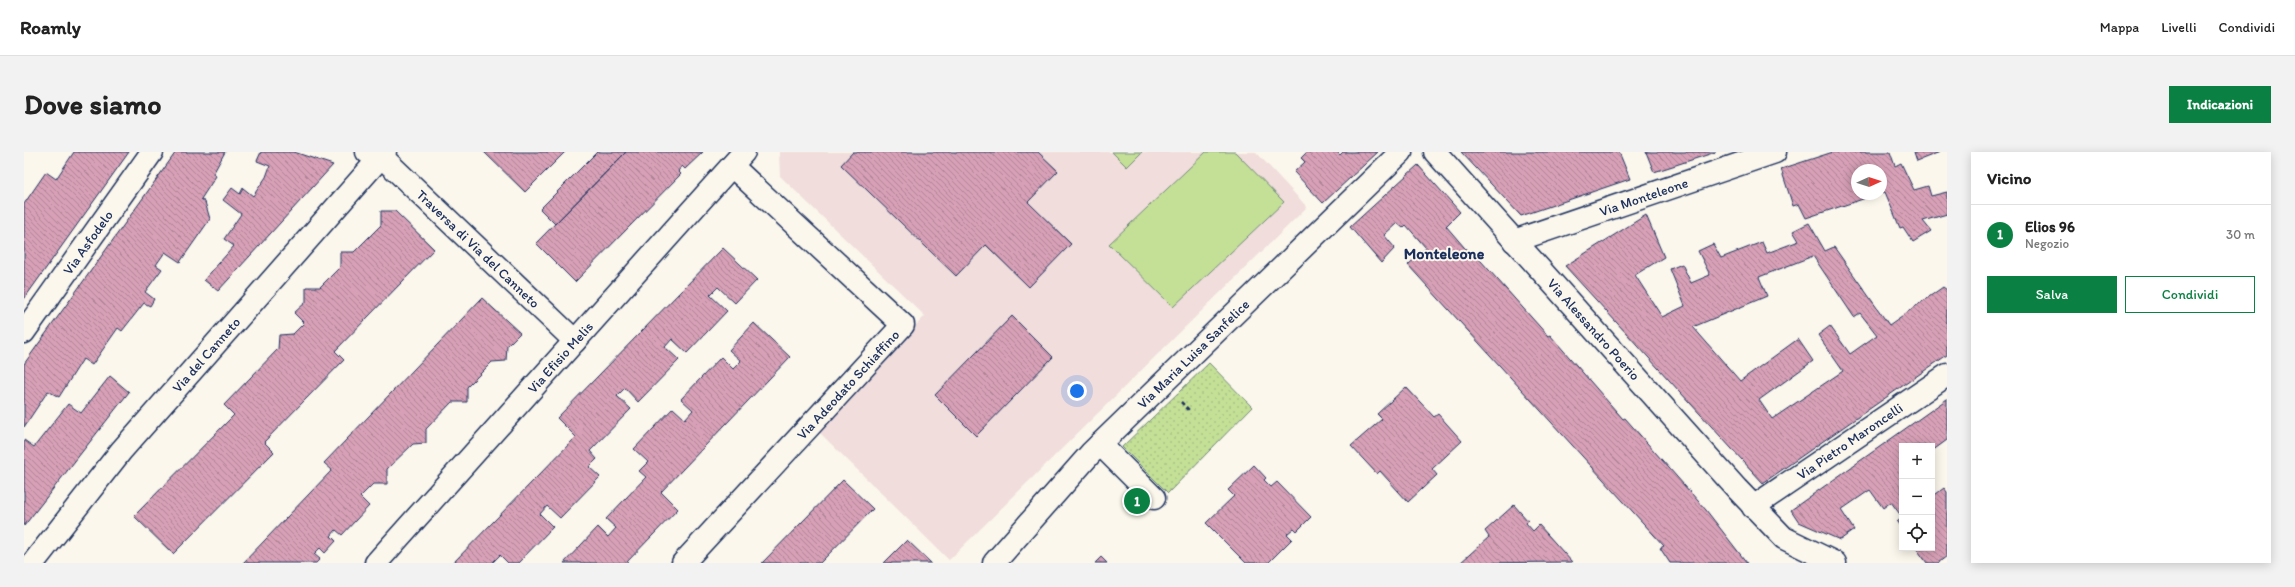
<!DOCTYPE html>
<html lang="it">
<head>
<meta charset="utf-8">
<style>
	:root { --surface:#fff; --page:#f2f2f2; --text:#222; --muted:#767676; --line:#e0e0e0; --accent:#0b8043 }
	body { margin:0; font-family:Itim,sans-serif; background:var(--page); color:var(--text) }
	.controls { position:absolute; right:12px; bottom:12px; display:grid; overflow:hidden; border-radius:0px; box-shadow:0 2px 10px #0003 }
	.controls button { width:36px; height:36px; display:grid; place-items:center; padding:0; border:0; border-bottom:1px solid var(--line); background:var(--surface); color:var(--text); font:20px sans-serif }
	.compass { position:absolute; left:1827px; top:12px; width:36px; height:36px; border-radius:50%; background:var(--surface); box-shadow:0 2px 10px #0003; rotate:87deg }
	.you { position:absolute; left:1053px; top:239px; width:14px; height:14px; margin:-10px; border:3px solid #fff; border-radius:50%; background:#1a73e8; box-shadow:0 0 0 6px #1a73e833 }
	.badge { display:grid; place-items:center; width:26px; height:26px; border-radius:50%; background:var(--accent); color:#fff; font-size:13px; font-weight:700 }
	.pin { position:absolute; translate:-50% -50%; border:2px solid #fff; box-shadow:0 1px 4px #0006 }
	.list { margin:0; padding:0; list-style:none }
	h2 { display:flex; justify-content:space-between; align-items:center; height:52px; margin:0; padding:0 16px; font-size:17px }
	h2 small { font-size:13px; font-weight:400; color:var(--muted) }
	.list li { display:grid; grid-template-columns:26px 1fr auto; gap:12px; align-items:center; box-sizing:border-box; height:60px; padding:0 16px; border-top:1px solid var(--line) }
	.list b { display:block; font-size:15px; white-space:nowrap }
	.list p { margin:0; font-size:13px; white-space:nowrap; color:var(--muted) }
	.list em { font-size:13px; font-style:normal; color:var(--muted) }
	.actions { display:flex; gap:8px; padding:12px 16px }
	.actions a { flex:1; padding:9px 0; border:1px solid var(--accent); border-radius:0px; text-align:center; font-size:14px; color:var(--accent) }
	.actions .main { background:var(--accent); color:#fff }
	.icon { flex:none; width:22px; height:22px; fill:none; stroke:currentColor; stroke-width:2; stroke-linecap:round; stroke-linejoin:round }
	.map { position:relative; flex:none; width:1923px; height:411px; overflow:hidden; border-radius:0px }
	header { display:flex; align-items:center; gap:24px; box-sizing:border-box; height:56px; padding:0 20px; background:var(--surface); border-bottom:1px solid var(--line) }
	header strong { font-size:19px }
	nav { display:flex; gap:22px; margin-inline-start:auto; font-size:14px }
	.intro { display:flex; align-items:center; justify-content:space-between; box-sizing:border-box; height:96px; padding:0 24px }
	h1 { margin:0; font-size:28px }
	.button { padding:10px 18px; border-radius:0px; background:var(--accent); color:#fff; font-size:14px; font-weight:700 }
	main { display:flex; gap:24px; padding:0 24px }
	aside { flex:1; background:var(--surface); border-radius:0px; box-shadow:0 2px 10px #0003 }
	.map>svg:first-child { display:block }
</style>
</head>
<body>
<header>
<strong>Roamly</strong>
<nav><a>Mappa</a><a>Livelli</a><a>Condividi</a></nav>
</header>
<div class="intro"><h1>Dove siamo</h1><a class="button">Indicazioni</a></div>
<main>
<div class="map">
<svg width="1923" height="411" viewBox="0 0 1923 411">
	<defs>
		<pattern id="park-dots" width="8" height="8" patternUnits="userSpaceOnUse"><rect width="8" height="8" fill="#c4e096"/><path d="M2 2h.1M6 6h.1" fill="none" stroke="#a8c084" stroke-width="1.8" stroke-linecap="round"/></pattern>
		<pattern id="building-back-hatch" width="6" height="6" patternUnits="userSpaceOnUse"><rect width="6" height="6" fill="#d7a0b6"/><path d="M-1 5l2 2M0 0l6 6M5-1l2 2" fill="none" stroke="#ae8397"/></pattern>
	</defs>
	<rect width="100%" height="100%" fill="#fbf7ec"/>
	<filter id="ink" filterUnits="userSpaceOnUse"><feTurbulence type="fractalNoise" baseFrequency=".025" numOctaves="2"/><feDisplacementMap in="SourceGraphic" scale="8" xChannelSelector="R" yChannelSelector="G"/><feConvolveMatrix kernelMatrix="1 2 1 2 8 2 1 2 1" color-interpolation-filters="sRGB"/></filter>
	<g filter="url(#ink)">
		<path fill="#f0dddc" d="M 755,0 L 1232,0 L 1283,55 L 925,408 L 791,276 L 901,164 L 756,24 Z"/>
		<path fill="#c4e096" stroke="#70887a" d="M 1088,0 L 1118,0 L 1103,15 Z
			M 1182,0 L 1211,0 L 1260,50 L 1149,155 L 1085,92 Z"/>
		<path fill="url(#park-dots)" stroke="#70887a" d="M 1185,211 L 1228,255 L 1144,341 L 1098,295 Z"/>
		<path fill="url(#building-back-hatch)" stroke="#1b2f5e" fill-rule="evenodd" d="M 50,0 L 105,0 L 0,147 L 0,52 L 22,20 L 32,27 Z
			M 152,0 L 201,0 L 189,22 L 192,24 L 177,47 L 181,50 L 186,67 L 156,110 L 141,100 L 132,113 L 138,117 L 121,140 L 130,147 L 126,154 L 120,151 L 98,179 L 94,176 L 68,213 L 59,207 L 35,245 L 24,239 L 0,275 L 0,212 Z
			M 237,0 L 270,0 L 309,13 L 194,139 L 180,128 L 210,94 L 200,87 L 217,62 L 199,48 L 208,36 L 216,42 L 219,36 L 229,44 L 242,25 L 246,14 L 233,9 Z
			M 460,0 L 541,0 L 501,40 Z
			M 573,0 L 602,0 L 531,72 L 516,57 Z
			M 602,0 L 679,0 L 661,17 L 658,14 L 654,19 L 657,22 L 551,130 L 512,91 Z
			M 829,0 L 1014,0 L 1034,19 L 1004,50 L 1047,92 L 1005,135 L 962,93 L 932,124 L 817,13 Z
			M 1283,0 L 1313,0 L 1316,3 L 1319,0 L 1354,0 L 1299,51 L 1270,20 L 1281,10 L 1277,6 Z
			M 1437,0 L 1595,0 L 1606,27 L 1497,64 Z
			M 1622,0 L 1692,0 L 1630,20 Z
			M 1809,0 L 1866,0 L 1871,14 L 1877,11 L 1890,38 L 1904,34 L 1907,44 L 1923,40 L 1923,62 L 1899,69 L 1907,79 L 1889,90 L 1879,75 L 1876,76 L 1861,40 L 1857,41 L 1857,18 L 1833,18 L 1833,42 L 1854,42 L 1782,66 L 1775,52 L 1769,54 L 1757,17 Z
			M 1890,0 L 1916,0 L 1893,9 Z
			M 1394,13 L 1436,60 L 1422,74 L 1446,102 L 1448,99 L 1524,184 L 1526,183 L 1599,267 L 1601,266 L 1682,358 L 1723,411 L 1646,411 L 1636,396 L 1640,394 L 1384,113 L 1402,96 L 1382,73 L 1379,76 L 1373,71 L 1360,83 L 1371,96 L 1357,111 L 1326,75 Z
			M 357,59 L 371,59 L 410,97 L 311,199 L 320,208 L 240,290 L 250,300 L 149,402 L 110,364 L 210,263 L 200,253 L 254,197 L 255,183 L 269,182 L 280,171 L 270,161 L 282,150 L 282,135 L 296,135 L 316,115 L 316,100 L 330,100 L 357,73 Z
			M 1622,63 L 1640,105 L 1611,123 L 1638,165 L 1661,154 L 1646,117 L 1658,112 L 1667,131 L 1686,123 L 1674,99 L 1689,92 L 1697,106 L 1738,90 L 1743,101 L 1775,89 L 1769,79 L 1785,71 L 1801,99 L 1810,95 L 1865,173 L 1919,135 L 1923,138 L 1923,203 L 1739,331 L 1541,114 ZM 1789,104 L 1830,165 L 1836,161 L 1853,183 L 1826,202 L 1806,174 L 1794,183 L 1819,219 L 1748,267 L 1735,248 L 1789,209 L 1774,187 L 1716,229 L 1669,175 L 1743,144 L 1735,125 Z
			M 699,96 L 733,128 L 711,151 L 694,135 L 686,143 L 703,159 L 663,201 L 648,187 L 641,195 L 655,208 L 614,250 L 601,236 L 593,244 L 607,257 L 566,299 L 573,307 L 565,315 L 576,325 L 536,366 L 523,354 L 516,362 L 529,375 L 494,411 L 484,411 L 476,403 L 468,411 L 429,411 L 552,285 L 533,266 Z
			M 458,146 L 496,181 L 483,194 L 482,209 L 468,210 L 443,235 L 443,250 L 428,250 L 402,277 L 402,291 L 389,292 L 363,317 L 363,332 L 349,332 L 336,345 L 345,354 L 318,383 L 312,378 L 307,384 L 312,389 L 301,401 L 296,396 L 290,402 L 296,407 L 292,411 L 219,411 L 308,318 L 300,311 Z
			M 988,164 L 1029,205 L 952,284 L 911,243 Z
			M 730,171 L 766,205 L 637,340 L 654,357 L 602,411 L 540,411 L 574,375 L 584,385 L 592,376 L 582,367 L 622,325 L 615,319 L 624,310 L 610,297 L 649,256 L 661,267 L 669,258 L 657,247 L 697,205 L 709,217 L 717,209 L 705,198 Z
			M 86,224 L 105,240 L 0,374 L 0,288 L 10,295 L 44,252 L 57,261 Z
			M 1382,235 L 1410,265 L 1414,262 L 1438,289 L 1408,317 L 1413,323 L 1384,350 L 1356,319 L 1353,322 L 1327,294 L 1358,267 L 1353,262 Z
			M 1923,247 L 1923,288 L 1908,299 L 1908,294 L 1878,294 L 1878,365 L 1867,350 L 1859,356 L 1846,338 L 1817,358 L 1830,378 L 1816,388 L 1775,370 L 1767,358 Z
			M 1230,313 L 1242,326 L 1240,328 L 1247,335 L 1253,330 L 1287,365 L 1273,379 L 1270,376 L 1263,382 L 1268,387 L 1244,411 L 1222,411 L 1182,371 L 1210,344 L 1204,338 Z
			M 819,328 L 849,357 L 796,411 L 738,411 Z
			M 1920,336 L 1923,340 L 1923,404 L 1914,411 L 1903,411 L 1892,396 L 1908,396 L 1908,345 Z
			M 1490,353 L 1504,369 L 1502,371 L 1509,379 L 1515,373 L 1548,410 L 1436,411 L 1465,385 L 1461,379 Z
			M 1878,366 L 1878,377 L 1873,370 Z
			M 883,388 L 907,411 L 860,411 Z
			M 1077,405 L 1083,411 L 1071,411 Z"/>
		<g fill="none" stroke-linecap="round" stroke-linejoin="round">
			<defs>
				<g id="minor">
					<path id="s1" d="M 343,0 L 357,4 L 551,189"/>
					<path id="s2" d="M 1411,0 L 1713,337 L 1760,386 L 1811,411"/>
					<path id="s3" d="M 1490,89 L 1751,0"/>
					<path id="s4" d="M 0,180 L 128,0"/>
					<path d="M 1076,292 L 1130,346"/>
					<path id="s5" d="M 1729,355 L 1923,223"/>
					<path id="s6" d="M 9,411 L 97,299 L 361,0"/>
					<path id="s7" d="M 352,411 L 720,0"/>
					<path id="s8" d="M 659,411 L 879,173 L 708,14"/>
					<path id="s9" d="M 970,411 L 1067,301 L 1377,0"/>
				</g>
			</defs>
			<use href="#minor" stroke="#1b2f5e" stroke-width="25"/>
			<path stroke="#1b2f5e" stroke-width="2.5" stroke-dasharray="4 3" stroke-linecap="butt" d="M 1157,250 L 1165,258"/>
			<use href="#minor" stroke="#fbf7ec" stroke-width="22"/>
		</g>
	</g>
	<g text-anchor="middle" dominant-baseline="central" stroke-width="4" stroke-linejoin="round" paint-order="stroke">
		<g font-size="14" fill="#1b2f5e" stroke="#fbf7ec">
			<text stroke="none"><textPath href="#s3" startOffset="137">Via Monteleone</textPath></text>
			<text stroke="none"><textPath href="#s4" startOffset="110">Via Asfodelo</textPath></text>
			<text stroke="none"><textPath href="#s1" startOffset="149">Traversa di Via del Canneto</textPath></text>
			<text stroke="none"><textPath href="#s2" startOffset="238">Via Alessandro Poerio</textPath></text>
			<text stroke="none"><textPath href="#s9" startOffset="289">Via Maria Luisa Sanfelice</textPath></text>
			<text stroke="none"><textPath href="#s6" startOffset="271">Via del Canneto</textPath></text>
			<text stroke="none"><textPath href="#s7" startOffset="276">Via Efisio Melis</textPath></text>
			<text stroke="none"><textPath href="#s8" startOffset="243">Via Adeodato Schiaffino</textPath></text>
			<text stroke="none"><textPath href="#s5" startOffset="117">Via Pietro Maroncelli</textPath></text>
		</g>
		<g font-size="16" font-weight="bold" fill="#1b2f5e" stroke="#fbf7ec">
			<text x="1420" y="101">Monteleone</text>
		</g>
	</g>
</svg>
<div class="controls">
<button>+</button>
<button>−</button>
<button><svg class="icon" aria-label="locate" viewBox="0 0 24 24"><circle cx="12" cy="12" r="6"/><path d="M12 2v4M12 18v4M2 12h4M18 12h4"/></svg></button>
</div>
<svg class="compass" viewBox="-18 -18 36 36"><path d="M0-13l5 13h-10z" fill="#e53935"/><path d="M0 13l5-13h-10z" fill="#767676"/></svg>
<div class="you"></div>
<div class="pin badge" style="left:1113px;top:349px">1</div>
</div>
<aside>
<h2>Vicino<small></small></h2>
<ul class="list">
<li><span class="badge">1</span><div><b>Elios 96</b><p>Negozio</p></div><em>30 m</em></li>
</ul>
<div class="actions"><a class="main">Salva</a><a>Condividi</a></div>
</aside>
</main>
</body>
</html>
